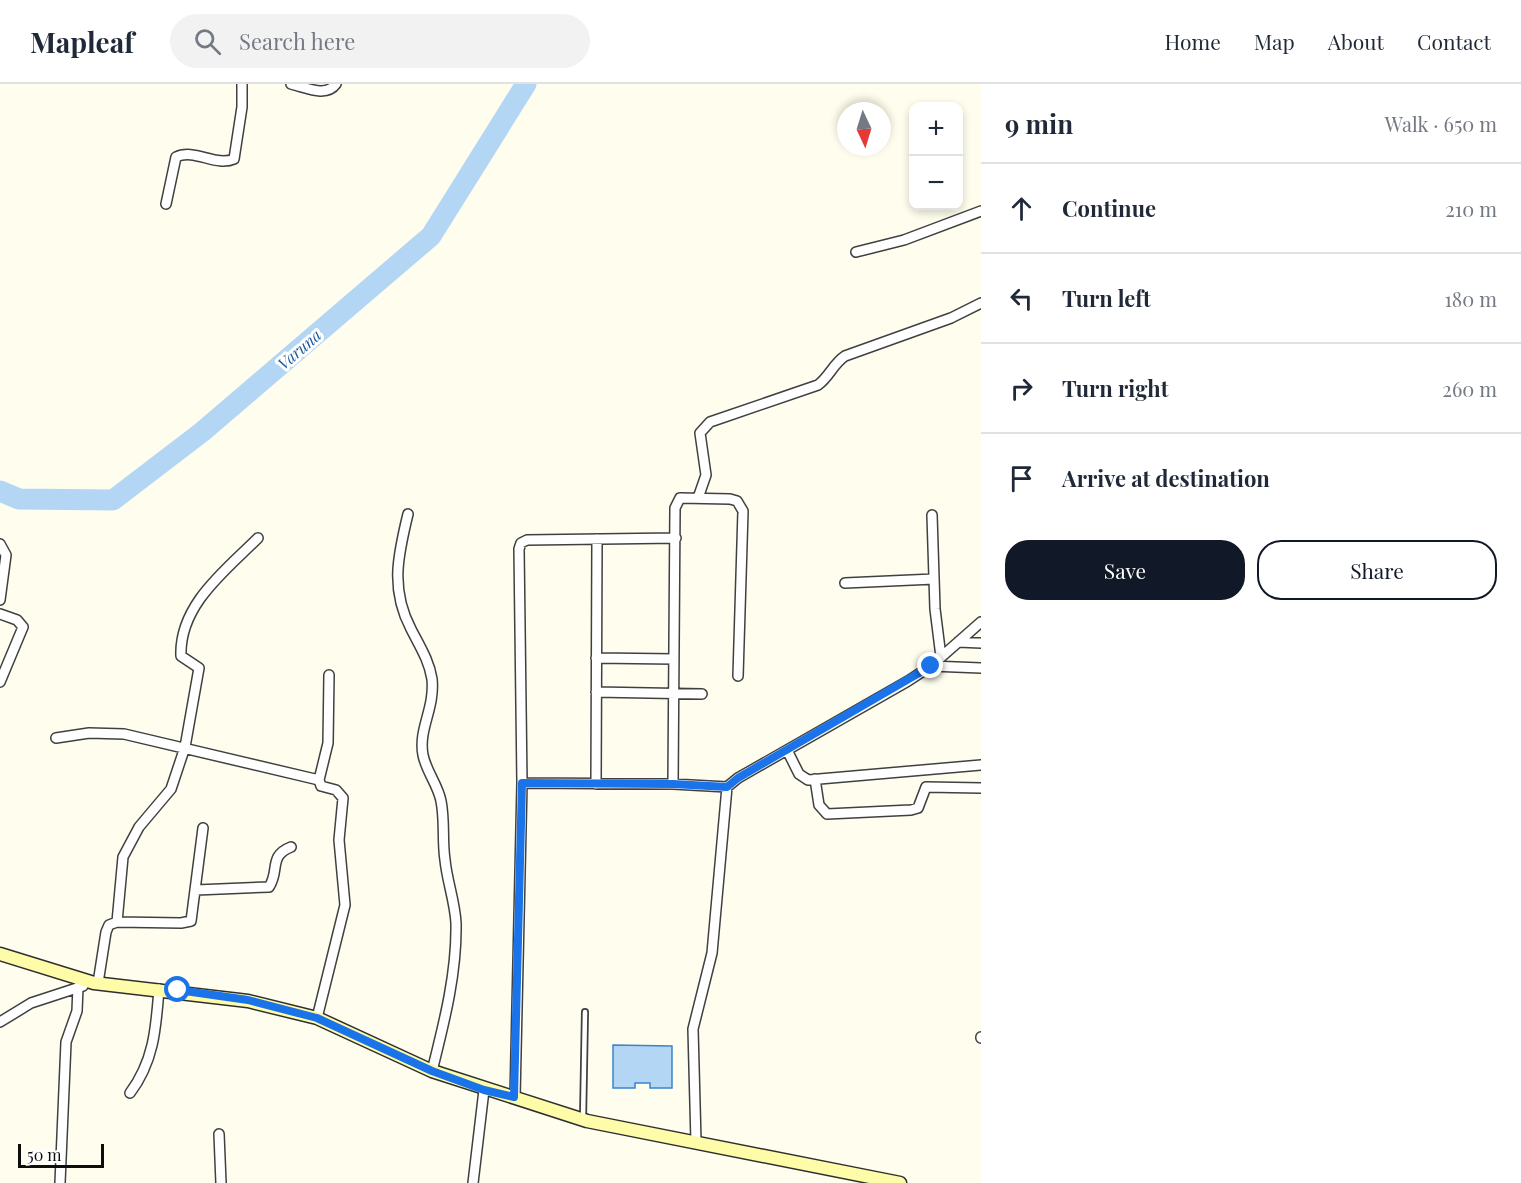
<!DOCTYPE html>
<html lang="en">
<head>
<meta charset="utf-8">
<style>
	:root { --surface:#fff; --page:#f2f2f3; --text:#1f2937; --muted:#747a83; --line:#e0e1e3; --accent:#111827 }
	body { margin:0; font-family:"Playfair Display",serif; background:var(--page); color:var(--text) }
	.controls { position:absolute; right:18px; top:18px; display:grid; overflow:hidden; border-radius:12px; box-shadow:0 3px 9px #0003 }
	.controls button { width:54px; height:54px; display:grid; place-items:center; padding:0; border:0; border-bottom:2px solid var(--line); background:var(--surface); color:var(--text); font:30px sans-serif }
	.compass { position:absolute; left:837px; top:18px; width:54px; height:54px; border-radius:50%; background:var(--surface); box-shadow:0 3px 9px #0003; rotate:176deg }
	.scale { position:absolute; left:18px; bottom:15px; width:86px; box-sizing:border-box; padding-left:6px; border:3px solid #0d0d0d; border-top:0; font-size:16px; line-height:21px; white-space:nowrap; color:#0d0d0d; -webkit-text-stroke:4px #fff; paint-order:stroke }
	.stop { position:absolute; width:18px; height:18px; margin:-14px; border:4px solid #1a73e8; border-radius:50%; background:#fff }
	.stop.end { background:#1a73e8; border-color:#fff; box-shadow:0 2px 6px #0008 }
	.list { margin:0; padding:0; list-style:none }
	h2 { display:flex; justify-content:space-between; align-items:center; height:78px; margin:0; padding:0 24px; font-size:26px }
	h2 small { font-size:20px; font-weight:400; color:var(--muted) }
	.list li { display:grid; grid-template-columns:39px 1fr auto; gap:18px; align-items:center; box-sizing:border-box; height:90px; padding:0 24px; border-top:2px solid var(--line) }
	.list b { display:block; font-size:22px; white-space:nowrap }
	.list em { font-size:20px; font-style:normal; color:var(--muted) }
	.actions { display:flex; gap:12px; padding:18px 24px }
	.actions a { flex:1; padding:14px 0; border:2px solid var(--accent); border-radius:24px; text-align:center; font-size:21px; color:var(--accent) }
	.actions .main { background:var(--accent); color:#fff }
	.icon { flex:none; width:33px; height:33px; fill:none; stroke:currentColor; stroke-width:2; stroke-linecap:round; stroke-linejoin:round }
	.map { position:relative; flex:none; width:981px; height:1099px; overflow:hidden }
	header { display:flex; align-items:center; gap:36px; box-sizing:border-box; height:84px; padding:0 30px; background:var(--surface); border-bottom:2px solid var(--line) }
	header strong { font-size:28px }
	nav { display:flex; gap:33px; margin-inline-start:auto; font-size:21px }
	.search { width:420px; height:54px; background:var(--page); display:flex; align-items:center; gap:15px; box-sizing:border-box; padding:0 21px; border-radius:33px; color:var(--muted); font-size:22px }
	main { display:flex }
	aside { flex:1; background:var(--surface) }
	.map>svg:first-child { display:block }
</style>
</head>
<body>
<header>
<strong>Mapleaf</strong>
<div class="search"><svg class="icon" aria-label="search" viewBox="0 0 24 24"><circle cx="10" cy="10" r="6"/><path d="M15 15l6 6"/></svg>Search here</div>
<nav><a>Home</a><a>Map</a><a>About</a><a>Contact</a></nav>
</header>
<main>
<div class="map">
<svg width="981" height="1099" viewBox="0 0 981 1099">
	<rect width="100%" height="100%" fill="#fffded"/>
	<path fill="#b3d6f5" stroke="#3b84cb" stroke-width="1.5" d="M 613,961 L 672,962 L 672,1004 L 650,1004 L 650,999 L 635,999 L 635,1004 L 613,1004 Z"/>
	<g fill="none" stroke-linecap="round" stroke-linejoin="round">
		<path stroke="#b3d6f5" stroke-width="21" d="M 0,407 L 19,415 L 113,416 L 202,348 L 431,152 L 526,0"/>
		<defs>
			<path id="lane" d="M 583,1035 L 585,928"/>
			<path id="street" d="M 291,0 C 305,3 326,14 336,0
				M 166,120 L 176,73 C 194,64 216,83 234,75 L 242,23 L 242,0
				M 856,168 L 904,156 L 981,127
				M 698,414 L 706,391 L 700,349 L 710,338 L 818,301 C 830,292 833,280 845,272 L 951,234 L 981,219
				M 408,430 C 398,471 390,505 411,545 C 419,561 429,576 432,595 C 435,625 418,645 423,671 C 426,687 438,701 441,717 C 445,737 442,757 445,776 C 447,797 455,818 456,839 C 457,889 444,939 432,987
				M 932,431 L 935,525 L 941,573
				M 0,460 L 6,471 L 0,516
				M 845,499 L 934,495
				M 0,530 L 17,536 L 23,543 L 0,598
				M 958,558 L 981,559
				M 596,574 L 674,575
				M 931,582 L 981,584
				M 596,608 L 702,610
				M 56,654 L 89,649 L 124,650 L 319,696
				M 787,666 L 799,690 L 808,696 L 981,681
				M 815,695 L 819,721 L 827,730 L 911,726 L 918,724 L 926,703 L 981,704
				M 522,699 L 673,700 L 727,703
				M 596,700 L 597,455
				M 673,700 L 675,424 L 680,414 L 730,415 L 737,417 L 743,427 L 738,592
				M 196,806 L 269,803 C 280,787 268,772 291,763
				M 117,838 L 123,773 L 139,743 L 171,705 L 185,663 L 199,584 L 181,572 C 179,521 226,486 258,454
				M 98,899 L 106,848 L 109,841 L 117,838 L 181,839 L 191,837 L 203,744
				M 317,934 L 345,821 L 339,756 L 343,714 L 336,706 L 321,702 L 319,696 L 328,659 L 329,591
				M 0,938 L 31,919 L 83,902
				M 981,954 L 981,953
				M 130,1009 C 154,977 156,944 159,905
				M 515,1013 L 522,699 L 519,465 L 521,459 L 527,456 L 676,454
				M 219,1050 L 221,1099
				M 696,1058 L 693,945 L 712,869 L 727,703 L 738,694 L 908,597 L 931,582 L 981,538
				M 60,1099 L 66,958 L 77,927 L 78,903
				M 473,1099 L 484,1006"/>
			<path id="secondary" d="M 0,870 L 94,899 L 248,917 L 317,934 L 432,987 L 587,1037 L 900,1099"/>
		</defs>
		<use href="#lane" stroke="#404040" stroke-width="8"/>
		<use href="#street" stroke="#404040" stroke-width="12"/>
		<use href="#secondary" stroke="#2f2f2f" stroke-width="15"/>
		<use href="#lane" stroke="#fff" stroke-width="4.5"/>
		<use href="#street" stroke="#fff" stroke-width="9"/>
		<use href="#secondary" stroke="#fefca9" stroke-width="12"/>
	</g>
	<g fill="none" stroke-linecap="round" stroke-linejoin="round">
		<path stroke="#1a73e8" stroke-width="8" d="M 178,906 L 248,916 L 317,934 L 432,987 L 484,1006 L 514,1013 L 522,699 L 673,700 L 727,703 L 738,694 L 931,582"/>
	</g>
	<g text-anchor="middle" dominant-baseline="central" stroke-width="6" stroke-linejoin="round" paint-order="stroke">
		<g font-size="16" font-style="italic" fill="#18579c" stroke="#fff">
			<text transform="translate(299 265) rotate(-41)">Varuna</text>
		</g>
	</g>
</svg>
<div class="controls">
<button>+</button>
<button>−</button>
</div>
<svg class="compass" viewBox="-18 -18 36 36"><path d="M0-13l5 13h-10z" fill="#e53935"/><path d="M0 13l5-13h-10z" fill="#747a83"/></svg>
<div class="scale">50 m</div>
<div class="stop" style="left:178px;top:906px"></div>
<div class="stop end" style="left:931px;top:582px"></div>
</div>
<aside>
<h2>9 min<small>Walk · 650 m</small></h2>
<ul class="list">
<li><svg class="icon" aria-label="ahead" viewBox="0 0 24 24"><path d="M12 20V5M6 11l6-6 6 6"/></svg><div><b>Continue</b></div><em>210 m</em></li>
<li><svg class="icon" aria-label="left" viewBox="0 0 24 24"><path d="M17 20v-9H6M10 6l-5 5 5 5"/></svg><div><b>Turn left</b></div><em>180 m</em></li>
<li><svg class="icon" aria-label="right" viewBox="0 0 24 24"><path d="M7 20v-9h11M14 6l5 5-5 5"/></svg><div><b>Turn right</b></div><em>260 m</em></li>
<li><svg class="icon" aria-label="arrive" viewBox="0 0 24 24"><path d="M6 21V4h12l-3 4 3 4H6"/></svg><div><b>Arrive at destination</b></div></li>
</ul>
<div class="actions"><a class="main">Save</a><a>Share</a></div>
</aside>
</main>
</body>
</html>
